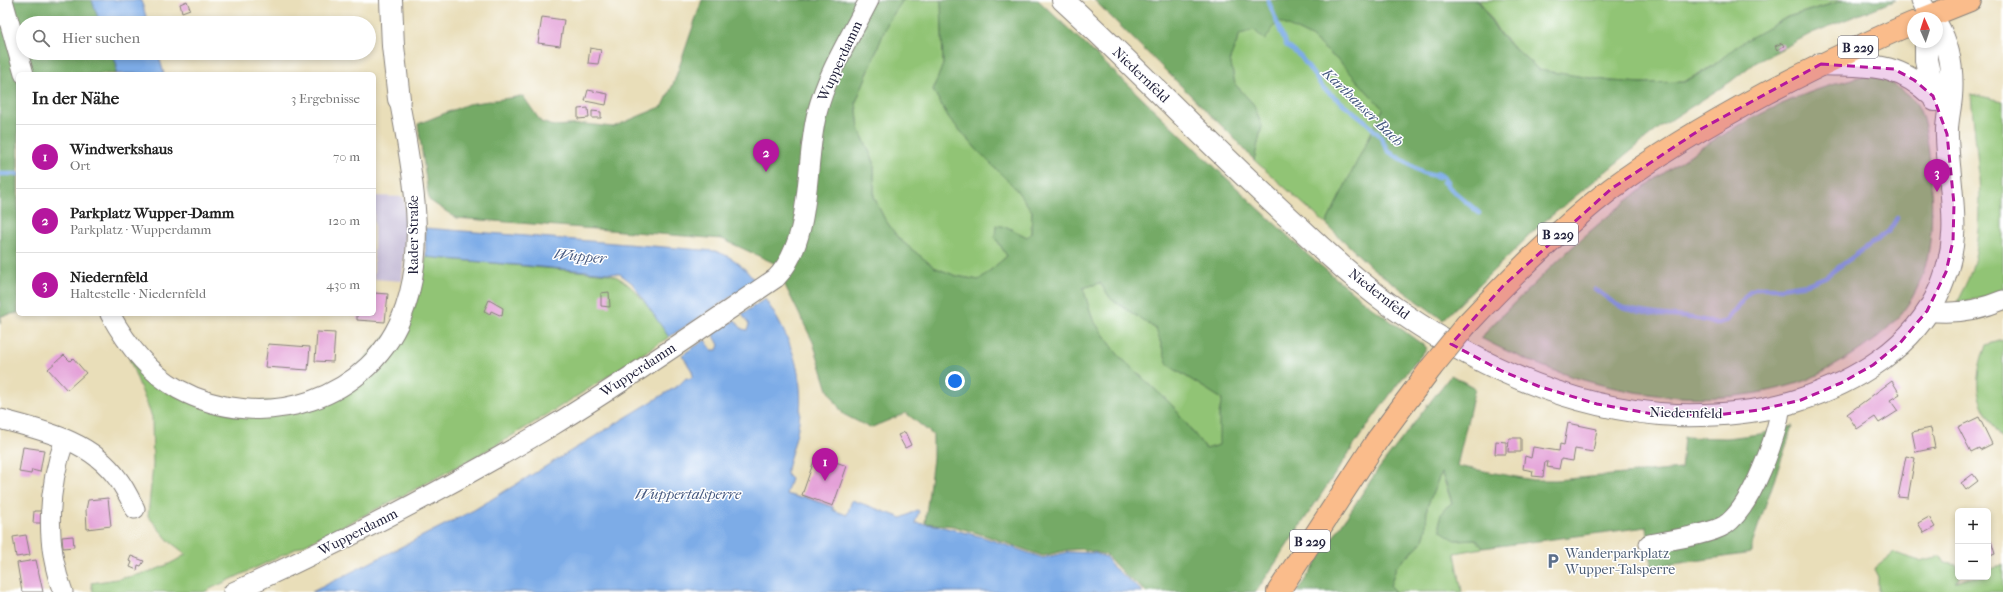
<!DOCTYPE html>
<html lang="de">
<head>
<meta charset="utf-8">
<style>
	:root { --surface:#fff; --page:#f2f2f2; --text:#222; --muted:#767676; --line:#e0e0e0; --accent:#b5179e }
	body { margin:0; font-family:"IM FELL French Canon",serif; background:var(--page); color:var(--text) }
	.controls { position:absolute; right:12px; bottom:12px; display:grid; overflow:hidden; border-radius:6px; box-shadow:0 2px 6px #0003 }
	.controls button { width:36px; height:36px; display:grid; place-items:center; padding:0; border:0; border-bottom:1px solid var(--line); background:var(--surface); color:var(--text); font:20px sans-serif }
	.compass { position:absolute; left:1907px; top:12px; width:36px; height:36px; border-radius:50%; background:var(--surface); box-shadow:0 2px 6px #0003; rotate:357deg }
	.you { position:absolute; left:955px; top:381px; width:14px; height:14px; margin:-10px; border:3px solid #fff; border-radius:50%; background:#1a73e8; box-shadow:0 0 0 6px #1a73e833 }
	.badge { display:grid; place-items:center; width:26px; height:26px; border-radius:50%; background:var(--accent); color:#fff; font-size:13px; font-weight:700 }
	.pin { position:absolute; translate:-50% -33px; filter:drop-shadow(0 1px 2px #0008) }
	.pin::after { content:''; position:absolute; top:21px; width:14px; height:12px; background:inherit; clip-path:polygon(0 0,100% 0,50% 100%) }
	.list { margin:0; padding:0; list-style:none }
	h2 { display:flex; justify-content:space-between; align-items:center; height:52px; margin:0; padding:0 16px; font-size:17px }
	h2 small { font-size:13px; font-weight:400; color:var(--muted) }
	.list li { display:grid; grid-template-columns:26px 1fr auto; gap:12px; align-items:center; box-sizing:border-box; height:64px; padding:0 16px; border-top:1px solid var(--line) }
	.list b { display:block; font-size:15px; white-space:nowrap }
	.list p { margin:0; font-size:13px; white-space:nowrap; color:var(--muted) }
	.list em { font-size:13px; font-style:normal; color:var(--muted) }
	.icon { flex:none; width:22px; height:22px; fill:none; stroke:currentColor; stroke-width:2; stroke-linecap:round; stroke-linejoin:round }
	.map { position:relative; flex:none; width:2003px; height:592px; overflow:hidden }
	.search { position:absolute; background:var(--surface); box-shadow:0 2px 6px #0003; left:16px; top:16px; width:360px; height:44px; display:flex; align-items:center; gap:10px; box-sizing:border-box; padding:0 14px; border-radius:22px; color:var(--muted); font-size:15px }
	.panel { position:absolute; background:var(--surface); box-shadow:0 2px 6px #0003; left:16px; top:72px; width:360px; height:244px; border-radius:6px }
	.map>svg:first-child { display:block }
</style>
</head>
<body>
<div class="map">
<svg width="2003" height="592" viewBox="0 0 2003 592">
	<rect width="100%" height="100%" fill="#fff"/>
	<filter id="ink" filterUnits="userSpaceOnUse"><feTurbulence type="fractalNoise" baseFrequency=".025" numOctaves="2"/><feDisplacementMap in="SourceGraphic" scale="8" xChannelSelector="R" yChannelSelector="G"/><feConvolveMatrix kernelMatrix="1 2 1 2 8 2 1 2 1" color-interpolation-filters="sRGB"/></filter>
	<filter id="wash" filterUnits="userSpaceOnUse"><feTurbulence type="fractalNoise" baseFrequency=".012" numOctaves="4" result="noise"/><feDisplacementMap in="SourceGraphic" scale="16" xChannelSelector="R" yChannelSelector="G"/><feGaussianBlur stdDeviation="0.9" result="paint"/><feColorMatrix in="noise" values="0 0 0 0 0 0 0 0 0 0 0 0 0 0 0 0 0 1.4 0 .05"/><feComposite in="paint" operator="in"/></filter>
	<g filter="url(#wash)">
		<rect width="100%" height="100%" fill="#e9deb9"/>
		<path fill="#c8bfd8" d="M 374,196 L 404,197 L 406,223 L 402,281 L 374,279 Z"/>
		<path fill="#91c474" stroke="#5a7358" d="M 903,0 L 941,0 L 943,65 L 933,90 L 949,118 L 979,152 L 1015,188 L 1032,211 L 1031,233 L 1027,237 L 1007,227 L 995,237 L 1007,256 L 979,280 L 956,276 L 934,267 L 899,239 L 884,218 L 874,197 L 874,162 L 859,129 L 856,102 L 888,22 Z
			M 1479,0 L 1844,0 L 1787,17 L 1739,45 L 1711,67 L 1683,82 L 1643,83 L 1611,81 L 1540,71 L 1501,35 Z
			M 1278,21 L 1311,37 L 1342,64 L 1383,109 L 1326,224 L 1254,160 L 1262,126 L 1254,105 L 1235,84 L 1230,59 L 1240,34 Z
			M 1869,75 L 1896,78 L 1893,84 C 1900,90 1909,95 1915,102 C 1928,119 1930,163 1931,185 C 1935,265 1922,311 1852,355 C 1834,366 1815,378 1795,384 C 1691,416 1575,388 1481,338 C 1497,319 1516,301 1534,284 C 1620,197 1748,100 1869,75 Z
			M 1971,94 L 2003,101 L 2003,294 L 1961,302 L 1957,302 C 1961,292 1968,282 1971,271 C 1989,217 1975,149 1971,94 Z
			M 426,257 L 609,274 C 635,281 654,316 669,337 C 607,377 546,417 482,453 C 394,502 304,546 212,588 L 204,592 L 93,592 L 91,583 C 124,578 158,574 186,554 L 169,541 L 148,516 L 153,465 L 152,417 L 129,358 L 179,398 L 320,403 L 414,308 L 420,289 Z
			M 1100,283 L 1111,299 L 1156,329 L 1168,365 L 1222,399 L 1219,414 L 1220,445 L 1206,449 L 1172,405 L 1119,356 L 1093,320 L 1083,288 Z
			M 2003,340 L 2003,439 C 1976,402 1971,389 1986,345 Z
			M 1441,472 L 1452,503 C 1440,511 1438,517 1441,530 L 1455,540 L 1476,539 L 1483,548 L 1455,553 L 1462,592 L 1395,592 L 1390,586 L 1396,567 L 1423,541 L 1426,528 L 1427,507 Z
			M 1894,553 L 1920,561 L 1941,556 L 1945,563 L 1957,565 L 1958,577 L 1960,577 L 1955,582 L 1968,577 L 1988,577 L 1988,570 L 2003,564 L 2003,592 L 1878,592 L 1878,577 L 1874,569 Z"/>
		<path fill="#74aa66" stroke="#4b6650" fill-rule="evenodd" d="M 0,0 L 92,0 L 100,23 L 23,23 L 23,53 L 112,53 L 117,65 L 116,74 L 18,74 L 18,313 L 1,316 L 0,324 Z
			M 702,0 L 903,0 L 888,22 L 856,102 L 859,129 L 874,162 L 874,197 L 884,218 L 899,239 L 934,267 L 956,276 L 979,280 L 1007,256 L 995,237 L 996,225 L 1007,227 L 1027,237 L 1031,233 L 1032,211 L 1015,188 L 979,152 L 949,118 L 933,90 L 943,64 L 941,0 L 1038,0 L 1309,256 L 1361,299 L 1427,348 L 1397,385 L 1363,432 L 1256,592 L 1147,592 L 1127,577 L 1106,555 L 1095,552 L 1082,549 L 1067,550 L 1043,556 L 984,535 L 953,526 L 925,523 L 933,458 L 933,435 L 906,413 L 870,428 L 843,414 L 828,390 L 813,342 L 774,263 L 722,239 L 456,218 L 429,200 L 418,124 L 468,104 L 523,96 L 541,122 L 554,126 L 585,124 L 613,127 L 663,106 L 674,82 ZM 1100,283 L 1111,299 L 1156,329 L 1168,365 L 1222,399 L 1219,414 L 1219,445 L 1206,449 L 1172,405 L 1119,356 L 1093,320 L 1083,288 Z
			M 1094,0 L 1478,0 L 1500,35 L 1539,70 L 1611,81 L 1643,83 L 1684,82 L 1712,67 L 1739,44 L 1788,17 L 1845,0 L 1896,0 L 1812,33 L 1753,64 L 1730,82 L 1663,125 L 1540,225 L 1443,320 L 1371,267 L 1326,224 L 1383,109 L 1342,64 L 1311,37 L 1278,21 L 1265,40 L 1254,30 L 1240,34 L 1230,59 L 1235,84 L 1254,105 L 1262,126 L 1254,160 L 1233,137 Z
			M 1451,375 L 1475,388 L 1457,466 L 1533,480 L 1556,480 L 1681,469 L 1684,437 L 1726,438 L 1760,434 L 1793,426 L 1752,544 L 1752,553 L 1652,567 L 1647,527 L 1483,548 L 1476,539 L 1455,540 L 1441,531 C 1438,517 1440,511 1452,503 L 1446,483 L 1441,473 L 1427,507 L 1426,528 L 1423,541 L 1396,567 L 1390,586 L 1395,592 L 1297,592 L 1377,471 Z"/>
		<path fill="#7dace7" stroke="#506791" d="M 92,0 L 141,0 L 148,23 L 100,23 Z
			M 112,53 L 158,53 L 164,74 L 116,74 L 117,65 Z
			M 425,228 L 715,251 C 735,258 741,264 755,281 L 669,337 L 632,283 L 620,274 L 426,257 Z
			M 765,299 C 790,336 806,375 799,421 C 797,437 791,453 787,469 L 787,475 L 791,479 L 786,494 L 801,498 L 802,496 L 833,507 L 833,510 L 847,515 L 852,500 L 902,518 L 917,510 L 919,511 L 915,523 L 935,525 L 983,537 L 1043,558 L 1068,552 L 1094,553 L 1106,557 L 1113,567 L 1143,592 L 312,592 L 474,510 L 679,385 L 686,378 L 690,379 L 693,376 L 692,371 L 682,355 L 705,340 L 712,350 L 717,350 L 719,345 L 713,334 L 735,320 L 742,329 L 747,330 L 749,325 L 742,314 Z"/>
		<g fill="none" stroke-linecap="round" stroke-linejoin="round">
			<path stroke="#7dace7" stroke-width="4.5" d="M 1268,0 L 1286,45 L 1301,57 L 1323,88 L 1364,120 L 1380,136 L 1388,151 L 1423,173 L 1439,177
				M 0,174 L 18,174
				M 1433,175 L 1439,173 L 1447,181 L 1449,188
				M 1443,182 L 1479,213
				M 1595,289 C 1604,295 1614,305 1624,308 C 1654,318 1687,313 1716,324 L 1727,320 L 1750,291 L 1758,288 L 1781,288 L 1807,284 L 1825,277 L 1889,231 L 1897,218"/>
		</g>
		<g id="blocks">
			<path fill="#e4a1d8" d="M 187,1 L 190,9 L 182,12 L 180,4 Z
				M 542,17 L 564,20 L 560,46 L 538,43 Z
				M 1782,43 L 1784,46 L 1777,50 L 1775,46 Z
				M 590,48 L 601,50 L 598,64 L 588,63 Z
				M 588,90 L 608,94 L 606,105 L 585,101 Z
				M 588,108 L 589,118 L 578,119 L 578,109 Z
				M 592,111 L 601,112 L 601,118 L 592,118 Z
				M 609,292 L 610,307 L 601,306 L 601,293 Z
				M 374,293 L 388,294 L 385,322 L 357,320 L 357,314 L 374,314 Z
				M 489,300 L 503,308 L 502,316 L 491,311 L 490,314 L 484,311 Z
				M 317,332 L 335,333 L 333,362 L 315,361 Z
				M 268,344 L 310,347 L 308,370 L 265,367 Z
				M 64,355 L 70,361 L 73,358 L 86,373 L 67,390 L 48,369 Z
				M 1892,381 L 1900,394 L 1890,400 L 1898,411 L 1879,423 L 1875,417 L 1857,429 L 1847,414 Z
				M 1979,417 L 1992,444 L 1980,450 L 1979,448 L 1971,452 L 1958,427 Z
				M 1568,423 L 1597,429 L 1593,452 L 1575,449 L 1573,461 L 1561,459 L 1559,469 L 1547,467 L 1548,462 L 1545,462 L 1543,477 L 1532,476 L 1533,471 L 1523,469 L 1525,456 L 1531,458 L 1533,447 L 1559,451 L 1560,444 L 1564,445 Z
				M 1931,428 L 1935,448 L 1916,452 L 1912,432 Z
				M 905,432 L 911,445 L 905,448 L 898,435 Z
				M 1509,438 L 1521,438 L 1521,452 L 1508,452 Z
				M 1496,441 L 1506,442 L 1506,454 L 1495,454 Z
				M 23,447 L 44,450 L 40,472 L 32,470 L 31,474 L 19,472 Z
				M 816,455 L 847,466 L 833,506 L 802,495 Z
				M 1906,456 L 1915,458 L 1908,498 L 1898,497 Z
				M 1973,474 L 1978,481 L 1966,490 L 1961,483 Z
				M 108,498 L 111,526 L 87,529 L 86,510 L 88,500 Z
				M 34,511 L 42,511 L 42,523 L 33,523 Z
				M 1929,517 L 1935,527 L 1924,533 L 1918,523 Z
				M 26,535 L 30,555 L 16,557 L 13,537 Z
				M 73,536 L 74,547 L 63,548 L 62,537 Z
				M 1991,541 L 1995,554 L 1988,557 L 1988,542 Z
				M 131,556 L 144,561 L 141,566 L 138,565 L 137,570 L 130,567 L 132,562 L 129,561 Z
				M 36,560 L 43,592 L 22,592 L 17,563 Z"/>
		</g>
	</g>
	<g filter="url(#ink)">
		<use href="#blocks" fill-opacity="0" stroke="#86807a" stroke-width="1"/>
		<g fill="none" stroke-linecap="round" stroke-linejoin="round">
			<defs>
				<path id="minor" d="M 3,0 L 24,74
					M 1921,0 L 1929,16
					M 1927,311 C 1954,315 1979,310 2003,300
					M 110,314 C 126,343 148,372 178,389 C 262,435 373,401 405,308 C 428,241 411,166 399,99
					M 0,419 C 44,431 90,440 118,479 C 125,488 130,499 135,509
					M 1649,544 C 1669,540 1709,535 1725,525 C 1752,507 1777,436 1781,405
					M 63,592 C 44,543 48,487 65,439
					M 233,592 C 342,543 449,487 552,426 C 628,380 702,328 776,278 C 814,239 804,163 817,113 C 827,73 851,36 869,0"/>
				<path id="tertiary" d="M 391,0 L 393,46 L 399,99
					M 1063,0 C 1134,65 1200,135 1270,200 C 1313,240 1355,282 1403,314 C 1484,369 1577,411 1676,415 C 1717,416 1757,413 1796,401 C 1854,383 1915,347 1940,289 C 1964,233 1949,193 1947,137 C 1946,123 1950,110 1951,97 C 1953,71 1950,47 1937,25
					M 1926,42 L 1926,60 L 1935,100
					M 1821,64 C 1869,66 1896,61 1933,96"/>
				<path id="primary" d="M 1925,18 L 1970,0
					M 1466,325 C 1511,277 1559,229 1611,189 C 1660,152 1712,122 1766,93 C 1814,68 1863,44 1913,23
					M 1278,592 L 1378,439 L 1431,368"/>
			</defs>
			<use href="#minor" stroke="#86807a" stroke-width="21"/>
			<use href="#tertiary" stroke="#86807a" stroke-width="24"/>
			<use href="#primary" stroke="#86807a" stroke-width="24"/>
			<use href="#minor" stroke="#fff" stroke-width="19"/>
			<use href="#tertiary" stroke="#fff" stroke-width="22"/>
			<use href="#primary" stroke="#fabc8b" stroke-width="22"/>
			<defs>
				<path id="primary-bridge" d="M 1431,368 L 1466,325"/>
			</defs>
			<use href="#primary-bridge" stroke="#86807a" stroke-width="24" stroke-linecap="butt"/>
			<use href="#primary-bridge" stroke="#fabc8b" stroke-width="22"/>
		</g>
	</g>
	<path fill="#b5179e" fill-opacity="0.2" stroke="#b5179e" stroke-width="3" stroke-dasharray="8 5" stroke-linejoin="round" d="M 1821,64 L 1894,69 L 1914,80 L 1933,96 L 1947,134 L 1954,204 L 1953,241 L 1946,272 L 1927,311 L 1900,343 L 1873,365 L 1841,383 L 1801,400 L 1759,410 L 1716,415 L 1653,414 L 1597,404 L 1538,386 L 1502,371 L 1451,344 L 1503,286 L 1611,189 L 1701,129 Z"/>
	<defs>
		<symbol id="parking-bare" viewBox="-9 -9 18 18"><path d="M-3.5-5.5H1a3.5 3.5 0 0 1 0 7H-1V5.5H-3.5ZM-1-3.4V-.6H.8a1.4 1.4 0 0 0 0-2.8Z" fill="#5c6f8a" stroke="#fff" stroke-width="2.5" paint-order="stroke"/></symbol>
	</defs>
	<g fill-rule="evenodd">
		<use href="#parking-bare" x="1542" y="550" width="22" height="22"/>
	</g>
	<g text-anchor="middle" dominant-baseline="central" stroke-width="3" stroke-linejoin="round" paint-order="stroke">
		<g fill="#fff" stroke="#646476" stroke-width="1">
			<rect x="1838" y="36" width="40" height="22" rx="3"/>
			<rect x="1538" y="223" width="40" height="22" rx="3"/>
			<rect x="1290" y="530" width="40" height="22" rx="3"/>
		</g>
		<g font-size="13" font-weight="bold" fill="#22223b">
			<text x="1858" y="47">B 229</text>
			<text x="1558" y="234">B 229</text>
			<text x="1310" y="541">B 229</text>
		</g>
		<g font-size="14" fill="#22223b" stroke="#fff">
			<text transform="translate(840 61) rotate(-65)">Wupperdamm</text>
			<text transform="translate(1141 75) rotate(44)">Niedernfeld</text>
			<text transform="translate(413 235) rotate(-90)">Rader Straße</text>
			<text transform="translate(1379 294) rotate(38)">Niedernfeld</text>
			<text transform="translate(638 370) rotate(-33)">Wupperdamm</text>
			<text transform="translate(1686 413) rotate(1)">Niedernfeld</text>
			<text transform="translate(358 532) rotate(-27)">Wupperdamm</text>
		</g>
		<g font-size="14" fill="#4e5e75" stroke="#fff" text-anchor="start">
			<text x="1565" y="553">Wanderparkplatz<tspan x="1565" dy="16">Wupper-Talsperre</tspan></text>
		</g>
		<g font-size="15" font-style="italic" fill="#465980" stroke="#fff">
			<text transform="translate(1363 107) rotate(44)">Karthauser Bach</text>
			<text transform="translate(580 256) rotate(5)">Wupper</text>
			<text x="688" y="494">Wuppertalsperre</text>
		</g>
	</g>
</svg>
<div class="controls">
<button>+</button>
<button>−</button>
</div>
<svg class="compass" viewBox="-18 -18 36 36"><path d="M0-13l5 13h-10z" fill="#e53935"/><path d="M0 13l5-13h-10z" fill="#767676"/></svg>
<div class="you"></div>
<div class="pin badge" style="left:825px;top:481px">1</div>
<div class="pin badge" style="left:766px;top:172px">2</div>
<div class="pin badge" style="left:1937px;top:192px">3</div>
<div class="search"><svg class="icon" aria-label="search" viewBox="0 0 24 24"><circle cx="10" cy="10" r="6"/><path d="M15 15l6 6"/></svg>Hier suchen</div>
<section class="panel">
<h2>In der Nähe<small>3 Ergebnisse</small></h2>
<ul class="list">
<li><span class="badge">1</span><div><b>Windwerkshaus</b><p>Ort</p></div><em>70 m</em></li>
<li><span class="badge">2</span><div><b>Parkplatz Wupper-Damm</b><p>Parkplatz · Wupperdamm</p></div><em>120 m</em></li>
<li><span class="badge">3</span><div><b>Niedernfeld</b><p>Haltestelle · Niedernfeld</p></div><em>430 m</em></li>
</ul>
</section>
</div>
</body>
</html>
